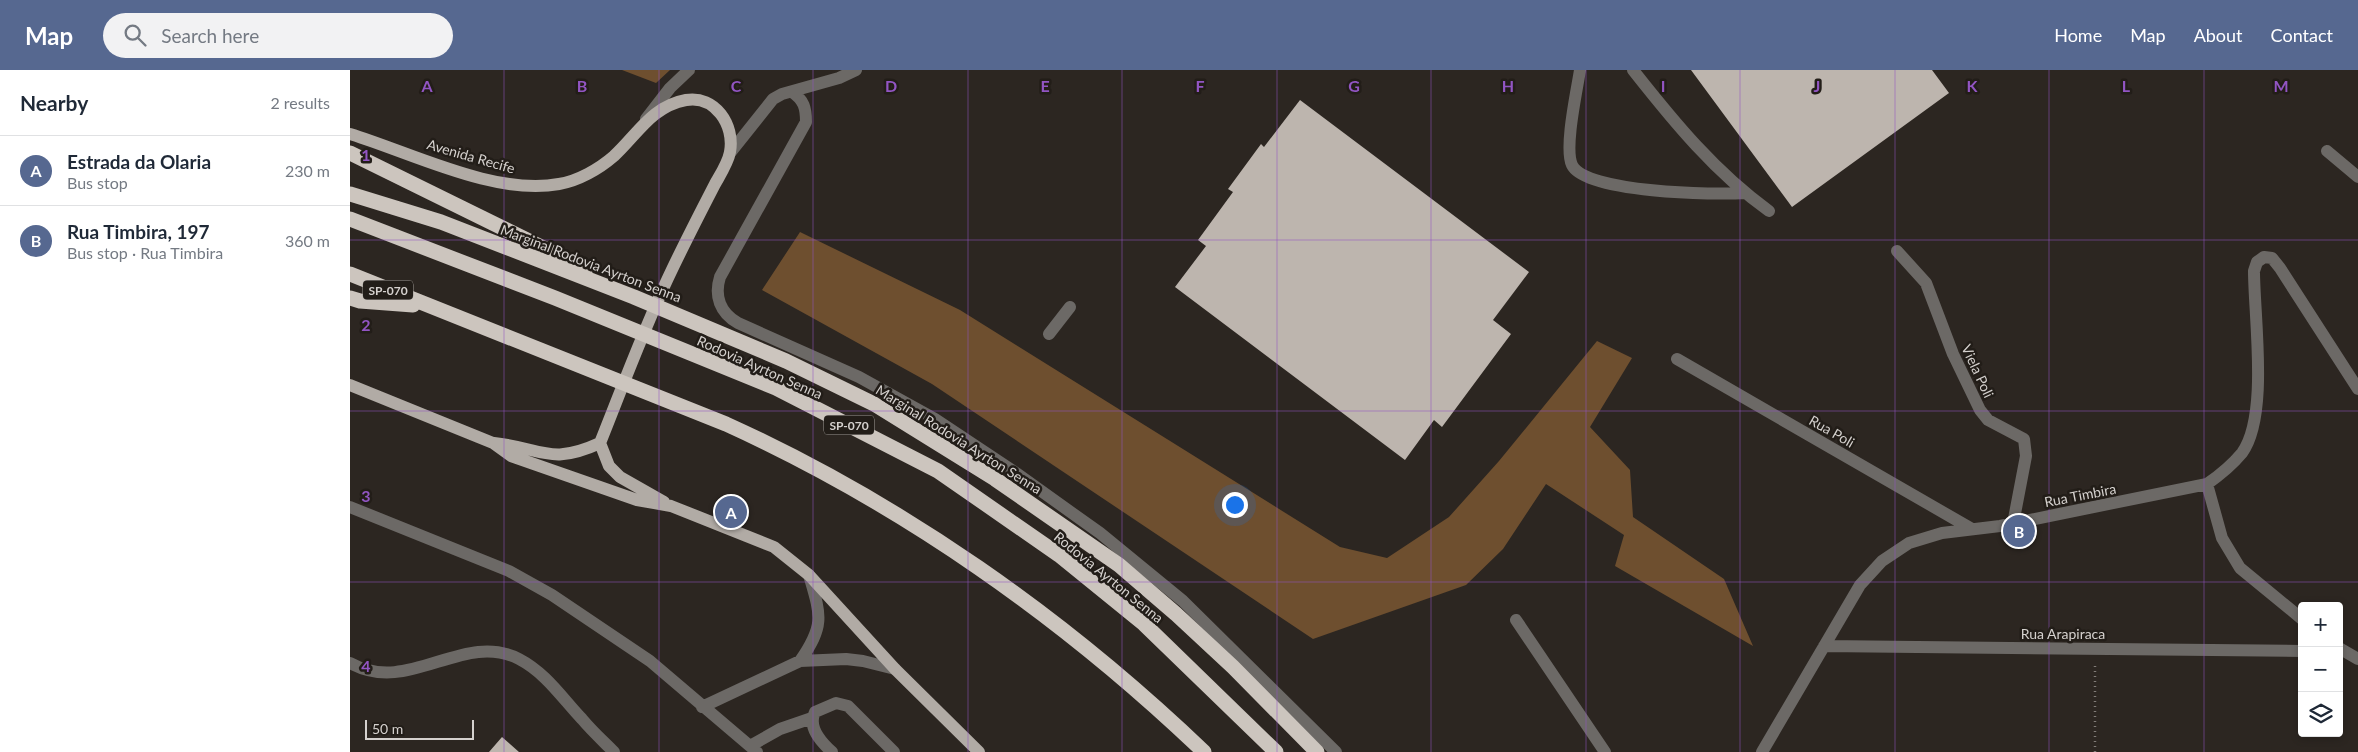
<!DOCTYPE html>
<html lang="en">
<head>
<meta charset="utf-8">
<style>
	:root { --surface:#fff; --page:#f2f2f3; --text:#1f2937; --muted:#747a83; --line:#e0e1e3; --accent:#566890 }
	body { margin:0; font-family:Lato,sans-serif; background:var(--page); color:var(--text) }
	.controls { position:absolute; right:15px; bottom:15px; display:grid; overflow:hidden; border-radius:5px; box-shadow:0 2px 8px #0003 }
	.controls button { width:45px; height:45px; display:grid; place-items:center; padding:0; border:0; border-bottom:1px solid var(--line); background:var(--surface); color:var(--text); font:25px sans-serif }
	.scale { position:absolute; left:15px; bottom:12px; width:109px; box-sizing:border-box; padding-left:5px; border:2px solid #d5d1ce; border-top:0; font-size:14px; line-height:18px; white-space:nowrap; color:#d5d1ce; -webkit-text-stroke:4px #221d18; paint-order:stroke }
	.you { position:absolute; left:884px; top:434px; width:18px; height:18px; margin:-12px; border:4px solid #fff; border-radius:50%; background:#1a73e8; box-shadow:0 0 0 8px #1a73e833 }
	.badge { display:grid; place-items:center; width:32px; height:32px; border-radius:50%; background:var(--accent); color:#fff; font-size:16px; font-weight:700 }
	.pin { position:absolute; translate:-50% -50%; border:2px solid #fff; box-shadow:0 1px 5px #0006 }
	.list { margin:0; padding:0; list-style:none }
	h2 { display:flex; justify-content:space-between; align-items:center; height:65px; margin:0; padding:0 20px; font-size:21px }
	h2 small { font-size:16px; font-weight:400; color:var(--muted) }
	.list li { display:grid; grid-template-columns:32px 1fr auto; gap:15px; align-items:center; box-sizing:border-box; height:70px; padding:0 20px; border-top:1px solid var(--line) }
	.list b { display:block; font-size:19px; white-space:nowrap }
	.list p { margin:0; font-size:16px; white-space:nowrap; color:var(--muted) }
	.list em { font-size:16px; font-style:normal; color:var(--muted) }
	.icon { flex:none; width:28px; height:28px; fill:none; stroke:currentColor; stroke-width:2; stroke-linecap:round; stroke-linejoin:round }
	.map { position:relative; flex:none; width:2008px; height:682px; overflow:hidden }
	header { display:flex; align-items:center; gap:30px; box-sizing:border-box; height:70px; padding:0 25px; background:var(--accent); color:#fff }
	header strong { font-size:24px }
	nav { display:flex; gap:28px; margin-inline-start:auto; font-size:18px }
	.search { width:350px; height:45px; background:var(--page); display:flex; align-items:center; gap:12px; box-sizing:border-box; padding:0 18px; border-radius:28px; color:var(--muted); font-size:19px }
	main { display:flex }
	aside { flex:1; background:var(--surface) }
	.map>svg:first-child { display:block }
</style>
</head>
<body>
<header>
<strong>Map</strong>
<div class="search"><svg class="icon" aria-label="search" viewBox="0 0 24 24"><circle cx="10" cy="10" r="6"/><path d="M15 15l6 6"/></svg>Search here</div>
<nav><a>Home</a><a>Map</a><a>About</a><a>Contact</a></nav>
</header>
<main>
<aside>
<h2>Nearby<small>2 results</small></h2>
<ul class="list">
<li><span class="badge">A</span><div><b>Estrada da Olaria</b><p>Bus stop</p></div><em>230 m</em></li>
<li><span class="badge">B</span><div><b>Rua Timbira, 197</b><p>Bus stop · Rua Timbira</p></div><em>360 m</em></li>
</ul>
</aside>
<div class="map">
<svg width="2008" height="682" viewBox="0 0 2008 682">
	<rect width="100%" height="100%" fill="#2c2621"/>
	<path fill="#6e4f2f" d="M 272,0 L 320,0 L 306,13 Z
		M 450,162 L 610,240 L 990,477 L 1037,488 L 1099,447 L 1149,391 L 1247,271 L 1282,288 L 1240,357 L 1280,400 L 1283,447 L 1374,509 L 1403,576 L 1265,496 L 1274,465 L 1196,414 L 1153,479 L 1116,515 L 963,569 L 582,314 L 412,220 Z"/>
	<path fill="#bdb5ae" d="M 1341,0 L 1582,0 L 1599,23 L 1442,137 Z
		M 950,30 L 1179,202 L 1143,250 L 1161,264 L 1092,357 L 1084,350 L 1055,390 L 825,217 L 856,176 L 848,170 L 883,122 L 878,119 L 911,74 L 914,77 Z
		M 152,667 L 169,682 L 139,682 Z"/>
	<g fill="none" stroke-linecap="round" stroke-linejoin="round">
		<path stroke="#817c78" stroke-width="2.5" stroke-dasharray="1 4" stroke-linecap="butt" d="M 1745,682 L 1745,592"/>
		<path stroke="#6c6966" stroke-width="12" d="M 1230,0 C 1227,20 1214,78 1222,95 C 1235,123 1366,125 1395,123
			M 1283,0 C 1324,52 1365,102 1419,141
			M 442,22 C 454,30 456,38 456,52 L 370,207 C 364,226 370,243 388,253 L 509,307 L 585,349 L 666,403 L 750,463 L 833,531 L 986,682
			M 296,49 L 320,18 L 339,0
			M 1977,81 L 2008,107
			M 380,83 L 423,29 L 432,24 L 489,8 L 506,0
			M 1547,181 L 1576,213 L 1603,284 L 1630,340 L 1638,350 L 1674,369 L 1676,386 L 1663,454
			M 699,264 L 720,237
			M 1327,289 L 1622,459
			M 1857,414 L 1872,468 L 1890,498 L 1952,549
			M 0,437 L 159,501 L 202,525 L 300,591 L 407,682
			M 1166,550 L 1255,682
			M 1474,576 L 1952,581
			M 1989,578 L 2008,589
			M 450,591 C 475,555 471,546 459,505
			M 0,593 C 59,626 113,560 169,589 C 196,603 212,628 232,649 C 242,661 253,671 264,682
			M 352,637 L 450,591 L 496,589 L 513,591 L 545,599
			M 400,676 L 430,659 L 462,648
			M 482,682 C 471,672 457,657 465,642 L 486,633 L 498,636 L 544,682
			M 1412,682 L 1510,515 L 1532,491 L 1559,473 L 1592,463 L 1650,456 L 1857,414 C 1870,405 1882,395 1892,383 C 1919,346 1904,247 1904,201 L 1907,192 L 1914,187 L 1922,188 L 1930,198 L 2008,319"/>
		<path stroke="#b1aba5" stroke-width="12" d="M 0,64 C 62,83 145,126 209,114 C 228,111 249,99 264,86 C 287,65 302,36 336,30 C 365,25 385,55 380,82 C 378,93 370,105 365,114 C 349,145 333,176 318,208 C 293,261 272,318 250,373
			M 0,315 L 143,373 L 161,386 L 287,430 L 321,436 L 424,477 L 459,505 L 545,599 L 629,682
			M 144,373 C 192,378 200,396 250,373
			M 250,373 L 259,396 L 270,407 L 314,432"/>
		<path stroke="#ccc5be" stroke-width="15" d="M 0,83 L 236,199
			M 0,124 L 91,152 L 284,227 L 436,291 L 524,334 L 645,409 L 769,495 L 826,544 L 883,597 L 967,682
			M 0,149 L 205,228 L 426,318 L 588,401 L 709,485 L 794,554 L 926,682
			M 0,204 L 376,354 C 552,434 714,548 854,682
			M 0,228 L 10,231 L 63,235"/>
	</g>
	<path fill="none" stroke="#9255c3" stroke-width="1" stroke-opacity="0.55" d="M 154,0 L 154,682M 309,0 L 309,682M 463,0 L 463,682M 618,0 L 618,682M 772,0 L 772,682M 927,0 L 927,682M 1081,0 L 1081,682M 1236,0 L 1236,682M 1390,0 L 1390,682M 1545,0 L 1545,682M 1699,0 L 1699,682M 1854,0 L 1854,682M 0,170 L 2008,170M 0,341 L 2008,341M 0,512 L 2008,512"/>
	<g text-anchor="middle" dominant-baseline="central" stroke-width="5" stroke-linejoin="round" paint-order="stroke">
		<g fill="#221d18" stroke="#9f9b97" stroke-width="1">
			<rect x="13" y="210.5" width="50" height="19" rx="4"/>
			<rect x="474" y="345.5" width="50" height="19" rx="4"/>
		</g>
		<g font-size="12" font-weight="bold" fill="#d5d1ce">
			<text x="38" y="220">SP-070</text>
			<text x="499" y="355">SP-070</text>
		</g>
		<g font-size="14" fill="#d5d1ce" stroke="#221d18">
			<text transform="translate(121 86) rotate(16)">Avenida Recife</text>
			<text transform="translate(241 193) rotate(21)">Marginal Rodovia Ayrton Senna</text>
			<text transform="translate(410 297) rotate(24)">Rodovia Ayrton Senna</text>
			<text transform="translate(1628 301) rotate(65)">Viela Poli</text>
			<text transform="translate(1482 361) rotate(30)">Rua Poli</text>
			<text transform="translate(609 369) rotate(32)">Marginal Rodovia Ayrton Senna</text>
			<text transform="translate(1730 425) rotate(-11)">Rua Timbira</text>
			<text transform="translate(759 507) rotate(39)">Rodovia Ayrton Senna</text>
			<text x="1713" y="563">Rua Arapiraca</text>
		</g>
	</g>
	<g font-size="16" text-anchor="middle" font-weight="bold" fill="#9255c3" stroke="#221d18" stroke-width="5" stroke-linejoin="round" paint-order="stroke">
		<text x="77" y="22">A</text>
		<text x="232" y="22">B</text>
		<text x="386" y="22">C</text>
		<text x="541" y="22">D</text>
		<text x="695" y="22">E</text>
		<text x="850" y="22">F</text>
		<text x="1004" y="22">G</text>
		<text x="1158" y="22">H</text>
		<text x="1313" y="22">I</text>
		<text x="1467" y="22">J</text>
		<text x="1622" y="22">K</text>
		<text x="1776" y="22">L</text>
		<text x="1931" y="22">M</text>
		<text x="16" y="91">1</text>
		<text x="16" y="261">2</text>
		<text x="16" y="432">3</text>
		<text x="16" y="602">4</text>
	</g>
</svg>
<div class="controls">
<button>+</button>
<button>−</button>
<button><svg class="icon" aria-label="layers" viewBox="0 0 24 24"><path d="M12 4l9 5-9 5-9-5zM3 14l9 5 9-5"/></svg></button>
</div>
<div class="scale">50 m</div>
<div class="you"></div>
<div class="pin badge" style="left:381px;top:442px">A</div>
<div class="pin badge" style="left:1669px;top:461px">B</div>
</div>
</main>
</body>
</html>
